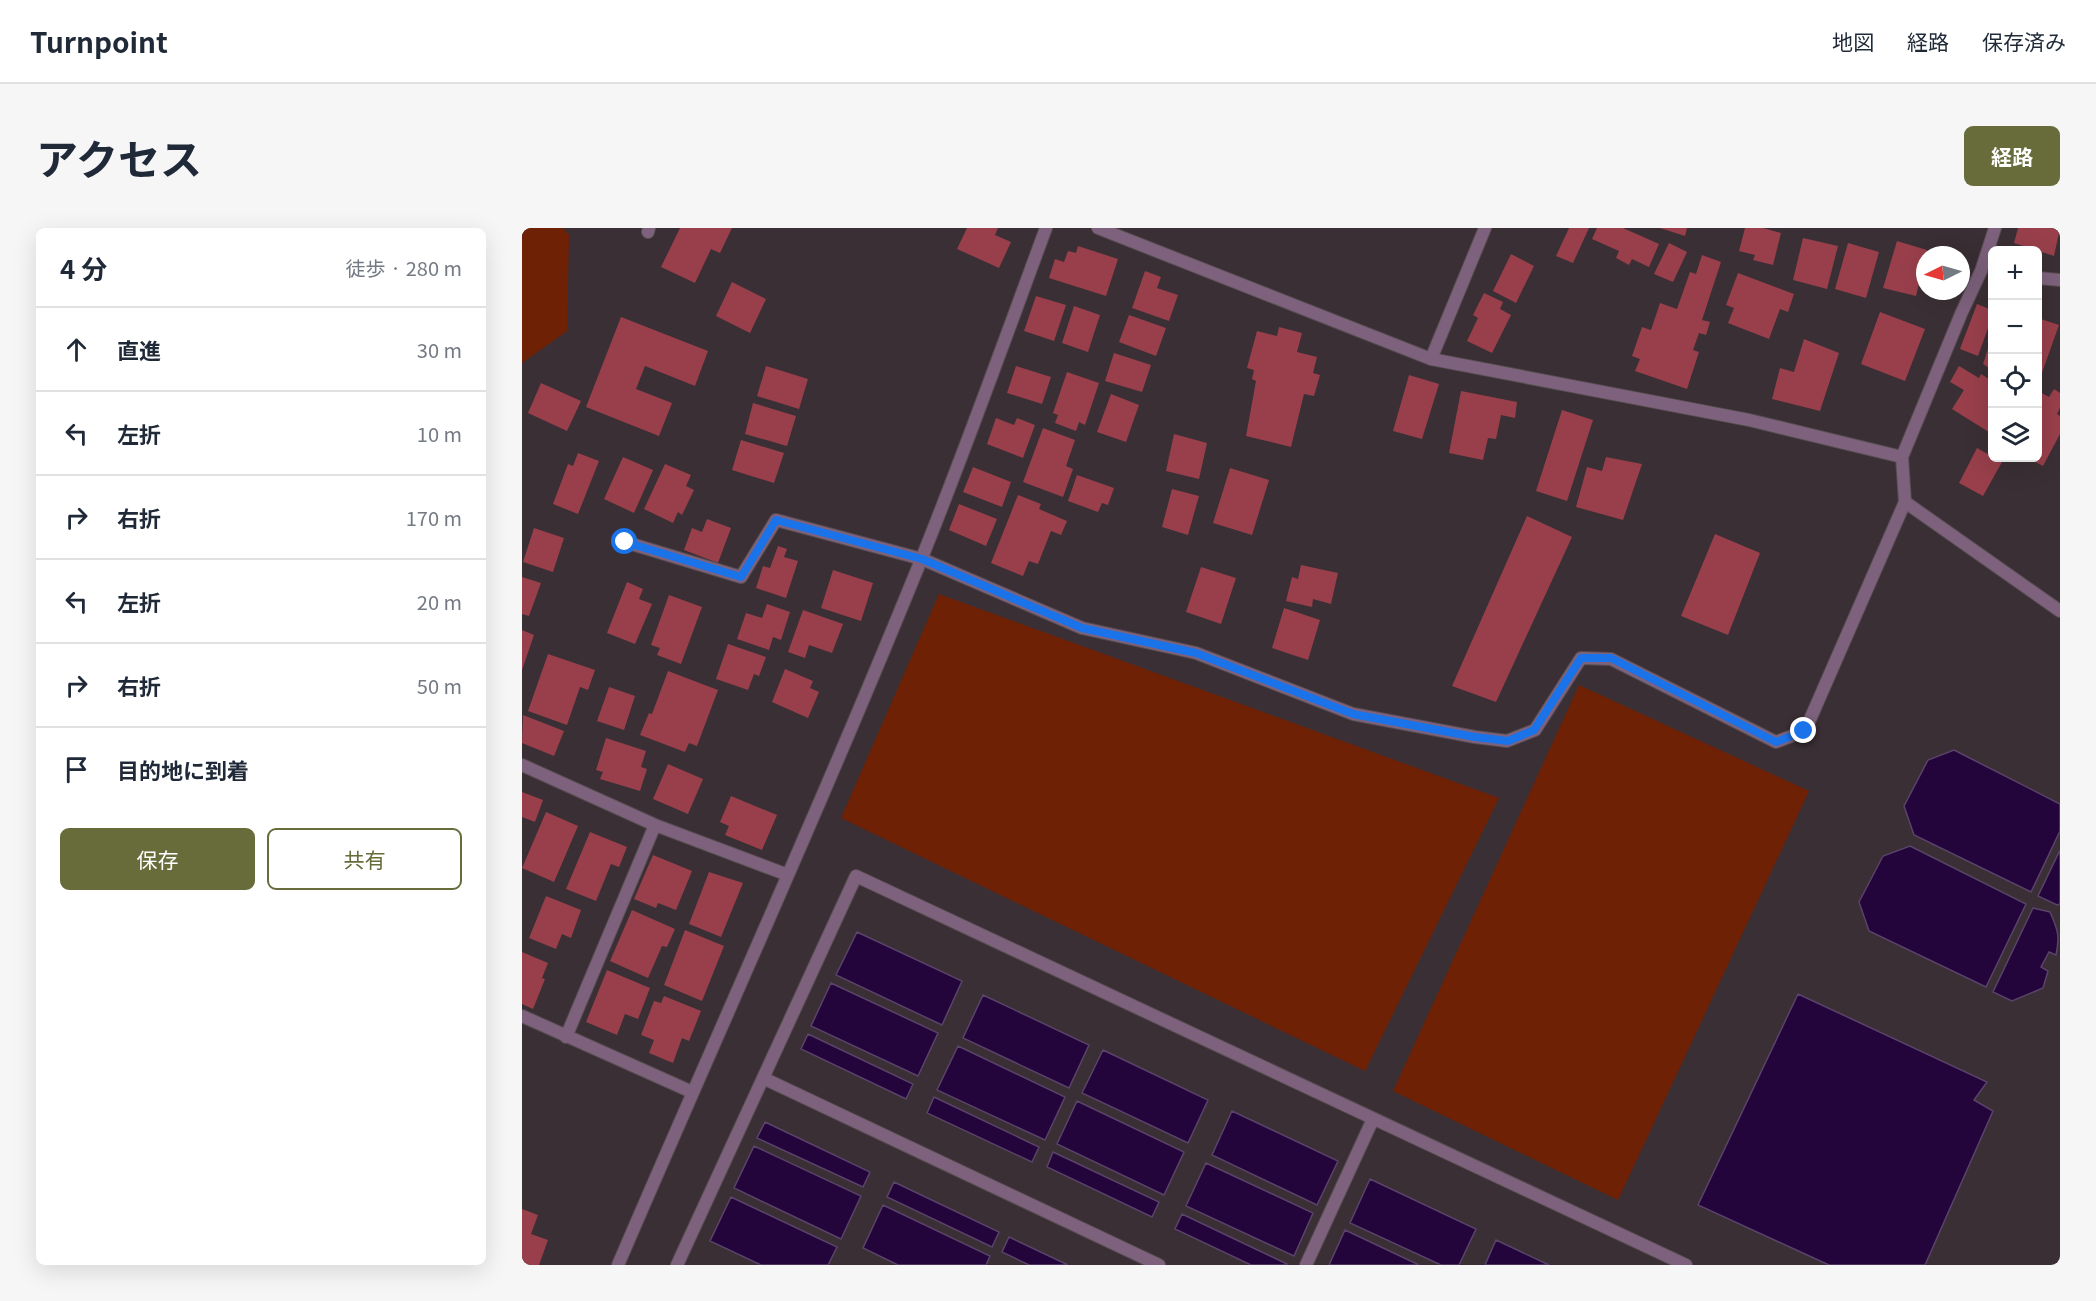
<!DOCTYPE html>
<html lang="ja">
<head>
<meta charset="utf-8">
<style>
	:root { --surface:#fff; --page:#f6f6f7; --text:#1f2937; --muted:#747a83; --line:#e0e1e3; --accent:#686c3b }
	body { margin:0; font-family:Georgia,"Noto Sans JP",serif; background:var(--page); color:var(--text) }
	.controls { position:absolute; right:18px; top:18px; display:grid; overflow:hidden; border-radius:9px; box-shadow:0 6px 24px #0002 }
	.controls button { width:54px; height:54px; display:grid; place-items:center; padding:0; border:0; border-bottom:2px solid var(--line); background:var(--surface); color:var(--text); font:30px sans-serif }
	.compass { position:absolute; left:1394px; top:18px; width:54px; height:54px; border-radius:50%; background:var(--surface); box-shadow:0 6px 24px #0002; rotate:265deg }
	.stop { position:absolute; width:18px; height:18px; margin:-14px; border:4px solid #1a73e8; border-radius:50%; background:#fff }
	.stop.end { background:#1a73e8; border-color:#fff; box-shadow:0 2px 6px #0008 }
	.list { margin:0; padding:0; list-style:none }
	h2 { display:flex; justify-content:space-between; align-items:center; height:78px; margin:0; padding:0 24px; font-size:26px }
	h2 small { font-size:20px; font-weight:400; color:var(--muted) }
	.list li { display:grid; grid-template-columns:39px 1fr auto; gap:18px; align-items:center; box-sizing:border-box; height:84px; padding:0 24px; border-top:2px solid var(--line) }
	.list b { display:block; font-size:22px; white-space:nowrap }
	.list em { font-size:20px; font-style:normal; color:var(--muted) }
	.actions { display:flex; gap:12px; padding:18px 24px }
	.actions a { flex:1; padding:14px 0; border:2px solid var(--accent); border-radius:9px; text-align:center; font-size:21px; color:var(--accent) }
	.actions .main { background:var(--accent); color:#fff }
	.icon { flex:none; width:33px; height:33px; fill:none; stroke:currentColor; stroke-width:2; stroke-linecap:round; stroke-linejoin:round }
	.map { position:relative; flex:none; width:1538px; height:1037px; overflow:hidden; border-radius:9px }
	header { display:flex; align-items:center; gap:36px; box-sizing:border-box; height:84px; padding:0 30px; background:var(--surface); border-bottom:2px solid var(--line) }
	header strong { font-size:28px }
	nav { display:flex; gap:33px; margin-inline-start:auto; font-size:21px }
	.intro { display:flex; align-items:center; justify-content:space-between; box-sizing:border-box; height:144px; padding:0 36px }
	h1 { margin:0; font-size:42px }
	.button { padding:15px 27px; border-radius:9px; background:var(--accent); color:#fff; font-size:21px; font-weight:700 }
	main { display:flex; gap:36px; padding:0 36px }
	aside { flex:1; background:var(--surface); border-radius:9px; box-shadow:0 6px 24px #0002 }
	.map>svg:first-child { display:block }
</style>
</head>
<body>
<header>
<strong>Turnpoint</strong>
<nav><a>地図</a><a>経路</a><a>保存済み</a></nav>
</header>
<div class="intro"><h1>アクセス</h1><a class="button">経路</a></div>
<main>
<aside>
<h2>4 分<small>徒歩 · 280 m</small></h2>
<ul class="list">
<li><svg class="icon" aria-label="ahead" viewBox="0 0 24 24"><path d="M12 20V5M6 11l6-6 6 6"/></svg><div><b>直進</b></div><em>30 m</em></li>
<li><svg class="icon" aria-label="left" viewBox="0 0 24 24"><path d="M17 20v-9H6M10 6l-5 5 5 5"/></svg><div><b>左折</b></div><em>10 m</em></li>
<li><svg class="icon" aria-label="right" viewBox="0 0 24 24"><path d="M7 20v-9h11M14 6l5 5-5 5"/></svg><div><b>右折</b></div><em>170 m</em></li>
<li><svg class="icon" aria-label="left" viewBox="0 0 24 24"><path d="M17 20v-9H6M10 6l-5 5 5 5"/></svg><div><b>左折</b></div><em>20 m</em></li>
<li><svg class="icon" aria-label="right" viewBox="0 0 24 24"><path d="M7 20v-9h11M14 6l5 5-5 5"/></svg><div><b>右折</b></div><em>50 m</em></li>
<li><svg class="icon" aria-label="arrive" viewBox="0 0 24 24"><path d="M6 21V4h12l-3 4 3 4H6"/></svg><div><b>目的地に到着</b></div></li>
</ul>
<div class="actions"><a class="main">保存</a><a>共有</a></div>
</aside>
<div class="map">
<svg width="1538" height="1037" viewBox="0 0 1538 1037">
	<rect width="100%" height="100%" fill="#3a2f34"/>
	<path fill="#6f2106" d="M 0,0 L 41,0 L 47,7 L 45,103 L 0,135 Z
		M 417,366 L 977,570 L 843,843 L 319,590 Z
		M 1057,457 L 1287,563 L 1096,972 L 871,863 Z"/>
	<path fill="#23053b" stroke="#5a436a" stroke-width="1.5" d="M 1432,522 L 1538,576 L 1538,603 L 1509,664 L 1392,607 L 1382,578 L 1406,532 Z
		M 1388,618 L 1504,676 L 1464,759 L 1347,703 L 1337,674 L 1361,628 Z
		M 1538,622 L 1538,676 L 1535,677 L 1516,668 Z
		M 1511,680 L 1528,684 C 1536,702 1538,708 1534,727 L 1527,724 L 1519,739 L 1526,743 L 1521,760 L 1490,773 L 1471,764 Z
		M 335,704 L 440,753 L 420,797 L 314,747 Z
		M 309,755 L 416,805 L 396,848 L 289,798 Z
		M 1276,766 L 1465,854 L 1452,872 L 1471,883 L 1403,1037 L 1307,1037 L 1176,977 Z
		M 461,767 L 567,817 L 547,860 L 441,810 Z
		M 286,806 L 391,856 L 384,871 L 279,821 Z
		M 436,818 L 543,869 L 523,912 L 415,862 Z
		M 581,822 L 686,872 L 666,915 L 560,865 Z
		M 412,869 L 517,919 L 510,934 L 405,885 Z
		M 555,873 L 662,924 L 642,967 L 535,916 Z
		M 710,883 L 816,933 L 795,977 L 690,927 Z
		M 243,894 L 348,944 L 341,959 L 235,910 Z
		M 232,918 L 339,968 L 319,1011 L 212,960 Z
		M 531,924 L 637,974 L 630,989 L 525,939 Z
		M 684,935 L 791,985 L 772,1028 L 664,978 Z
		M 848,951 L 954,1001 L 937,1037 L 919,1037 L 828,995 Z
		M 372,954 L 477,1004 L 470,1019 L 365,969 Z
		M 209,969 L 315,1019 L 306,1037 L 239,1037 L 188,1013 Z
		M 361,977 L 468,1028 L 464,1037 L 376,1037 L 341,1020 Z
		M 660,986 L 765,1036 L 765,1037 L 729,1037 L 653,1001 Z
		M 823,1002 L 897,1037 L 807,1037 Z
		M 487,1009 L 546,1037 L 507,1037 L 480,1024 Z
		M 974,1012 L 1027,1037 L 963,1037 Z"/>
	<path fill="#983f4b" d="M 158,0 L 210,0 L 198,25 L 189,21 L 173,55 L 139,39 Z
		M 445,0 L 476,0 L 473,7 L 489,14 L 477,40 L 435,21 Z
		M 1047,0 L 1067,0 L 1051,35 L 1034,28 Z
		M 1075,0 L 1101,0 L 1137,16 L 1127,39 L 1110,31 L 1107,37 L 1094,30 L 1097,23 L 1070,11 Z
		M 1138,0 L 1165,0 L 1163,8 Z
		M 1223,0 L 1241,0 L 1259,5 L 1251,37 L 1231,32 L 1233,27 L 1217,23 Z
		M 1496,0 L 1538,0 L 1532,28 L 1492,15 Z
		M 1281,10 L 1316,18 L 1305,61 L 1271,52 Z
		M 1375,13 L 1405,22 L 1394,68 L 1361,60 Z
		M 1147,15 L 1165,24 L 1151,54 L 1132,46 Z
		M 1326,15 L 1357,24 L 1344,70 L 1313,61 Z
		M 556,18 L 596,31 L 584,68 L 527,50 L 533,31 L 542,34 L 546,23 L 554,25 Z
		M 989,26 L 1012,38 L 994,75 L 971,63 Z
		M 1180,27 L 1199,34 L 1180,92 L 1188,94 L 1184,107 L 1177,105 L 1171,122 L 1177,124 L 1165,161 L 1113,143 L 1118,131 L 1110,128 L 1120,99 L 1129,102 L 1138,75 L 1155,81 L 1168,44 L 1174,46 Z
		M 623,43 L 639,49 L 635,60 L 656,67 L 647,93 L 610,80 Z
		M 1216,45 L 1272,66 L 1266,84 L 1258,81 L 1247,111 L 1206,95 L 1212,80 L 1204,77 Z
		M 210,54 L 244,71 L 228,105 L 194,88 Z
		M 962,65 L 981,74 L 978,81 L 989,87 L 970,125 L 945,113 L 956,90 L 951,87 Z
		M 514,68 L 544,77 L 532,113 L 502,103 Z
		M 1455,76 L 1470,82 L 1470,89 L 1456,128 L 1438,121 Z
		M 552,78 L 578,87 L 566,124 L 540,115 Z
		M 1358,84 L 1403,101 L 1383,153 L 1339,136 Z
		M 607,87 L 644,100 L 634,128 L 597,114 Z
		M 99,89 L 186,123 L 173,158 L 123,138 L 114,161 L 150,175 L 137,208 L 64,179 Z
		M 1516,90 L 1537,97 L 1516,156 Z
		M 757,99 L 780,105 L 775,124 L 795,129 L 791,145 L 798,147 L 792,168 L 782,166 L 769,219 L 724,208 L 734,153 L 730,151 L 732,142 L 725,140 L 735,103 L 755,108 Z
		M 1470,109 L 1470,142 L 1461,136 Z
		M 1282,111 L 1317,125 L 1298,183 L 1250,171 L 1258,140 L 1272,144 Z
		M 592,125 L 629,137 L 620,164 L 583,153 Z
		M 244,138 L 286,151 L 277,181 L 235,168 Z
		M 494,138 L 529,149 L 520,176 L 485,165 Z
		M 1437,138 L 1457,150 L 1459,146 L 1470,153 L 1470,206 L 1430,181 L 1442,162 L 1428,154 Z
		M 545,144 L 577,155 L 563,197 L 557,194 L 554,203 L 533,195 L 536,187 L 531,185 Z
		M 887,147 L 917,156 L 900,211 L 871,203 Z
		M 19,155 L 59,173 L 45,203 L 6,185 Z
		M 1532,161 L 1538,165 L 1538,180 L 1535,186 L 1538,188 L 1538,206 L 1521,238 L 1506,230 L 1516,230 L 1516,163 L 1527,169 Z
		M 939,163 L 995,174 L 993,190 L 979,187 L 974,211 L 966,210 L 961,232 L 927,225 Z
		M 589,166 L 617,177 L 604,214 L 575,204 Z
		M 231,175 L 274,188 L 265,218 L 223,206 Z
		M 1040,182 L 1071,192 L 1045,273 L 1014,263 Z
		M 474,190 L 492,197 L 495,190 L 513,197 L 501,230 L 465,216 Z
		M 521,200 L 553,212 L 544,238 L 551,241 L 541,269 L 501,254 Z
		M 652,206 L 685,215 L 677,251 L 644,243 Z
		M 219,212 L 262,225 L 252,255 L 210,242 Z
		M 1455,220 L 1480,234 L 1461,268 L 1437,255 Z
		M 56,225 L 77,233 L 56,286 L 31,276 L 46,236 L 51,238 Z
		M 101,229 L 131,242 L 112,285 L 82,271 Z
		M 1084,229 L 1120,236 L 1101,292 L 1054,279 L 1065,239 L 1080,243 Z
		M 143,236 L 169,247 L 164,258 L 172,262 L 160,287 L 156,284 L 151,295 L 122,281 Z
		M 451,239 L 489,254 L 480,279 L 441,264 Z
		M 708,240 L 747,252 L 730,307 L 691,295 Z
		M 555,247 L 592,260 L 586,277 L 580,275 L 576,284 L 546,273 Z
		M 650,261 L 677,268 L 666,307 L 640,299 Z
		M 496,267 L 519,276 L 517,281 L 545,293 L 539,307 L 529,303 L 516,336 L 507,333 L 501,348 L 469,335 Z
		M 437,276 L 475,291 L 464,318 L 427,302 Z
		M 1005,288 L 1050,309 L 974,474 L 930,458 Z
		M 185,291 L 209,300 L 196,335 L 162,322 L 170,300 L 180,304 Z
		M 12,300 L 42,310 L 31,344 L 1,334 Z
		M 1193,306 L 1238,325 L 1206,407 L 1159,388 Z
		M 256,318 L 265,321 L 262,329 L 276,333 L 264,370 L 234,360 L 241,338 L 248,340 Z
		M 779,337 L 816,345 L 809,376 L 791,371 L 790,379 L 764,373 L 770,349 L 776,351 Z
		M 679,339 L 714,350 L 699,396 L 664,384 Z
		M 311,342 L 351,355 L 339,393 L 299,380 Z
		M 0,349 L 19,355 L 7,388 L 0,386 Z
		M 105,354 L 121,361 L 117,371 L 130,376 L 113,416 L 85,405 Z
		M 147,367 L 180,379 L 159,436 L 135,427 L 138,420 L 129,417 Z
		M 245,376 L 268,384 L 259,412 L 251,409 L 247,422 L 215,411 L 224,385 L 240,390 Z
		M 762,380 L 798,392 L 786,432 L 750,420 Z
		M 281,382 L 321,396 L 310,425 L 287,417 L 283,430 L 266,424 Z
		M 0,402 L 12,407 L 0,442 Z
		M 206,416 L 244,429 L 237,448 L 232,446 L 226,462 L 194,451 Z
		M 26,426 L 73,442 L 66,462 L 58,459 L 45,497 L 6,483 Z
		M 263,441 L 291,453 L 288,460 L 297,464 L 286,490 L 250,474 Z
		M 146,443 L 196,462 L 175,518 L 167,515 L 163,524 L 118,507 L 127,485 L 130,486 Z
		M 87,459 L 113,468 L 102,502 L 75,493 Z
		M 1,487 L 42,503 L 32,528 L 0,515 Z
		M 84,510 L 124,523 L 119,539 L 125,541 L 118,563 L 78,551 L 81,544 L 74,542 Z
		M 146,536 L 181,551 L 166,586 L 131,571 Z
		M 0,564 L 21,572 L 13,594 L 0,589 Z
		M 209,568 L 255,587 L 240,622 L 203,607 L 207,598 L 198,594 Z
		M 24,584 L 56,598 L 32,654 L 0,640 Z
		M 68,604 L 105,619 L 97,639 L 89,636 L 74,673 L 44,661 Z
		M 131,627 L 170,643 L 154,682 L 136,675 L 134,680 L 112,671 Z
		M 187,644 L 221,655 L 199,709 L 167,696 Z
		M 24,668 L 59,682 L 49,710 L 40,706 L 34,721 L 7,710 Z
		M 110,682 L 153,701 L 145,719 L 140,718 L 126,750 L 88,733 Z
		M 163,702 L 202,718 L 180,773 L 142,757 Z
		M 0,724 L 26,735 L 20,750 L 23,751 L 11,781 L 0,776 Z
		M 85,742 L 128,760 L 116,791 L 103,786 L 95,807 L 64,794 Z
		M 142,768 L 179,783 L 167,813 L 160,810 L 151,835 L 127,825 L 132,812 L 119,807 L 132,773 L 139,775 Z
		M 0,981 L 16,987 L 9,1006 L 26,1012 L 17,1037 L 0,1037 Z"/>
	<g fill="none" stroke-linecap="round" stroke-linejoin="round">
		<defs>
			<path id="lane" d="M 241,850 L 637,1037
				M 155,1037 L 334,648 L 1164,1037
				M 784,1037 L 851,891"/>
			<path id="street" d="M 576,0 L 909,131 L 1227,192 L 1380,229
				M 1473,0 L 1459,43 L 1439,86 L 1380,229 L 1383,274 L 1538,383
				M 126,4 L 127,0
				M 1516,50 L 1538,52
				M 909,131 L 963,0
				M 103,314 L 219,349 L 254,292 L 400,331 L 560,400 L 674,425 L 831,486 L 953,509 L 985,513 L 1013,502 L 1059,430 L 1089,431 L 1254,514 L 1283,503 L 1383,274
				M 0,537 L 133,597 L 266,647
				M 0,788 L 170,864
				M 44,809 L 133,597
				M 96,1037 C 197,802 303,569 399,332 C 443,223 483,111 524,0"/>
		</defs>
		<use href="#lane" stroke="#574d51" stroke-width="14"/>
		<use href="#street" stroke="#574d51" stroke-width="14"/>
		<use href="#lane" stroke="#7e627d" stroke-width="12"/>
		<use href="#street" stroke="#7e627d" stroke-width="12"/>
	</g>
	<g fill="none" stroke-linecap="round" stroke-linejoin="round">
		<path stroke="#1a73e8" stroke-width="8" d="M 103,314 L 219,349 L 254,292 L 400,331 L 560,400 L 674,425 L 831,486 L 953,509 L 986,513 L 1012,502 L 1059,430 L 1089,430 L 1254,514 L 1282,503"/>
	</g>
</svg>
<div class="controls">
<button>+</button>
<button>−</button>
<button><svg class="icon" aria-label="locate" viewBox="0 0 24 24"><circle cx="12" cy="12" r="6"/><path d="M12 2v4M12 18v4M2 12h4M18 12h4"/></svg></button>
<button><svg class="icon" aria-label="layers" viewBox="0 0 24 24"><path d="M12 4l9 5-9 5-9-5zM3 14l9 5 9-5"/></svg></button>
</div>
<svg class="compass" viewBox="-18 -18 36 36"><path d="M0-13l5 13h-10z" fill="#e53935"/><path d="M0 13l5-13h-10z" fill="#747a83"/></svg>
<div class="stop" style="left:103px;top:314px"></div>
<div class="stop end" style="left:1282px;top:503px"></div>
</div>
</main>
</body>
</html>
